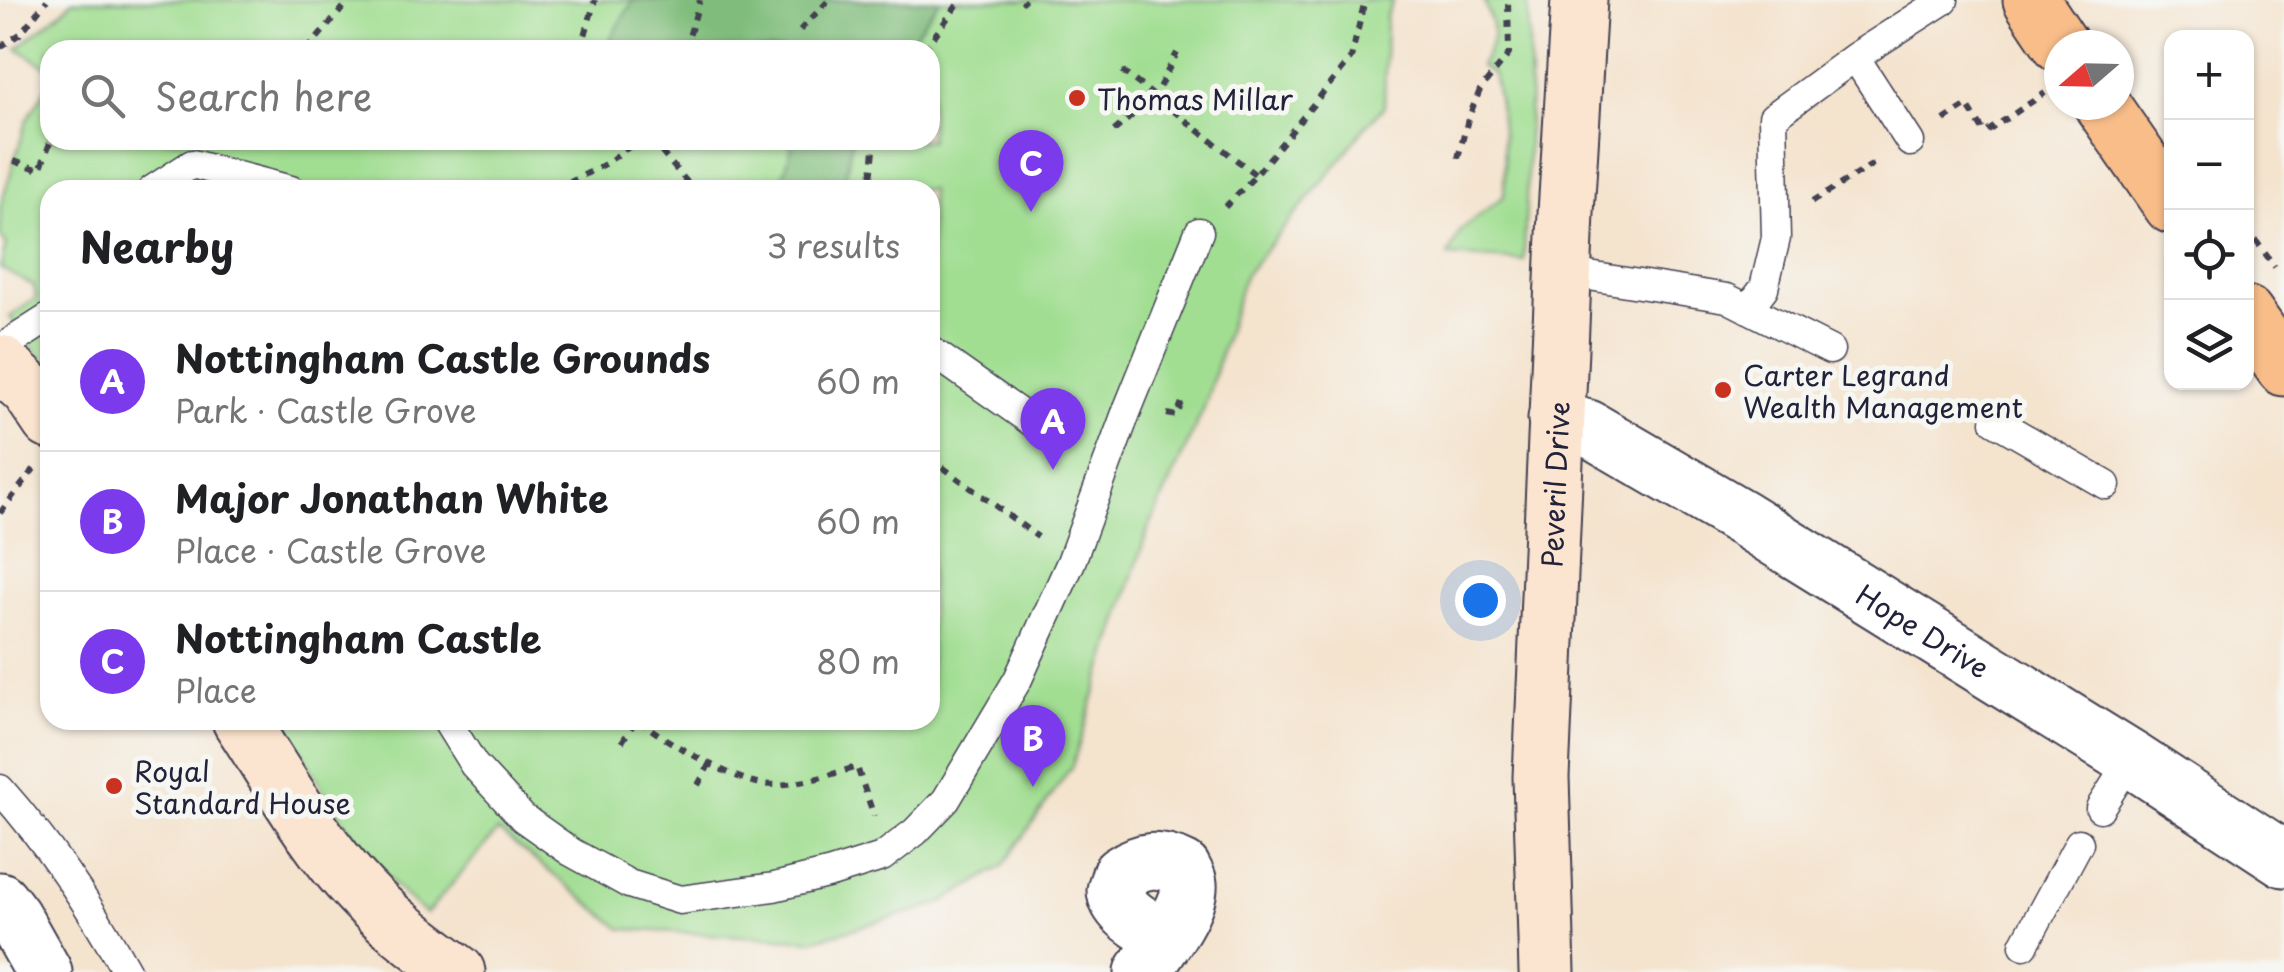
<!DOCTYPE html>
<html lang="en">
<head>
<meta charset="utf-8">
<style>
	:root { --surface:#fff; --page:#f6f6f6; --text:#202124; --muted:#757577; --line:#e0e0e0; --accent:#7c3aed }
	body { margin:0; font-family:"Playpen Sans",sans-serif; background:var(--page); color:var(--text) }
	.controls { position:absolute; right:30px; top:30px; display:grid; overflow:hidden; border-radius:20px; box-shadow:0 2px 8px #0004 }
	.controls button { width:90px; height:90px; display:grid; place-items:center; padding:0; border:0; border-bottom:2px solid var(--line); background:var(--surface); color:var(--text); font:50px sans-serif }
	.compass { position:absolute; left:2044px; top:30px; width:90px; height:90px; border-radius:50%; background:var(--surface); box-shadow:0 2px 8px #0004; rotate:250deg }
	.you { position:absolute; left:1480px; top:600px; width:35px; height:35px; margin:-25px; border:8px solid #fff; border-radius:50%; background:#1a73e8; box-shadow:0 0 0 15px #1a73e833 }
	.badge { display:grid; place-items:center; width:65px; height:65px; border-radius:50%; background:var(--accent); color:#fff; font-size:32px; font-weight:700 }
	.pin { position:absolute; translate:-50% -82px; filter:drop-shadow(0 2px 5px #0008) }
	.pin::after { content:''; position:absolute; top:52px; width:35px; height:30px; background:inherit; clip-path:polygon(0 0,100% 0,50% 100%) }
	.list { margin:0; padding:0; list-style:none }
	h2 { display:flex; justify-content:space-between; align-items:center; height:130px; margin:0; padding:0 40px; font-size:42px }
	h2 small { font-size:32px; font-weight:400; color:var(--muted) }
	.list li { display:grid; grid-template-columns:65px 1fr auto; gap:30px; align-items:center; box-sizing:border-box; height:140px; padding:0 40px; border-top:2px solid var(--line) }
	.list b { display:block; font-size:38px; white-space:nowrap }
	.list p { margin:0; font-size:32px; white-space:nowrap; color:var(--muted) }
	.list em { font-size:32px; font-style:normal; color:var(--muted) }
	.icon { flex:none; width:55px; height:55px; fill:none; stroke:currentColor; stroke-width:2; stroke-linecap:round; stroke-linejoin:round }
	.map { position:relative; flex:none; width:2284px; height:972px; overflow:hidden }
	.search { position:absolute; background:var(--surface); box-shadow:0 2px 8px #0004; left:40px; top:40px; width:900px; height:110px; display:flex; align-items:center; gap:25px; box-sizing:border-box; padding:0 35px; border-radius:30px; color:var(--muted); font-size:38px }
	.panel { position:absolute; background:var(--surface); box-shadow:0 2px 8px #0004; left:40px; top:180px; width:900px; height:550px; border-radius:30px }
	.map>svg:first-child { display:block }
</style>
</head>
<body>
<div class="map">
<svg width="2284" height="972" viewBox="0 0 2284 972">
	<rect width="100%" height="100%" fill="#f6f6f2"/>
	<filter id="ink" filterUnits="userSpaceOnUse"><feTurbulence type="fractalNoise" baseFrequency=".01" numOctaves="2"/><feDisplacementMap in="SourceGraphic" scale="20" xChannelSelector="R" yChannelSelector="G"/><feConvolveMatrix kernelMatrix="1 2 1 2 8 2 1 2 1" color-interpolation-filters="sRGB"/></filter>
	<filter id="wash" filterUnits="userSpaceOnUse"><feTurbulence type="fractalNoise" baseFrequency=".0048" numOctaves="4" result="noise"/><feDisplacementMap in="SourceGraphic" scale="40" xChannelSelector="R" yChannelSelector="G"/><feGaussianBlur stdDeviation="2.25" result="paint"/><feColorMatrix in="noise" values="0 0 0 0 0 0 0 0 0 0 0 0 0 0 0 0 0 1.4 0 .05"/><feComposite in="paint" operator="in"/></filter>
	<g filter="url(#wash)">
		<rect width="100%" height="100%" fill="#f4e3cd"/>
		<path fill="#a1de92" stroke="#628066" stroke-width="2.5" d="M 72,0 L 1393,0 L 1386,18 L 1384,107 L 1368,123 L 1338,163 L 1244,276 L 1204,408 L 1147,532 L 1072,766 L 1003,866 L 940,904 L 813,940 L 622,929 L 498,831 L 426,914 C 364,865 321,789 283,720 L 930,720 L 930,190 L 50,190 L 50,371 L 10,317 L 36,298 L 34,286 L 0,268 L 6,244 L 0,236 L 0,207 L 27,120 L 50,82 L 50,140 L 930,140 L 930,50 L 50,50 L 50,69 L 17,48 L 66,8 Z
			M 1484,0 L 1528,0 L 1530,85 L 1524,261 L 1448,256 L 1461,230 L 1504,196 C 1505,154 1503,115 1493,74 L 1480,66 C 1498,35 1495,32 1484,0 Z"/>
		<path fill="#80bd7c" stroke="#51705c" stroke-width="2.5" d="M 633,0 L 940,0 L 903,50 L 610,50 L 606,46 Z
			M 788,140 L 852,140 L 844,185 L 840,190 L 771,190 L 783,177 L 792,147 Z"/>
	</g>
	<g filter="url(#ink)">
		<g fill="none" stroke-linecap="round" stroke-linejoin="round">
			<defs>
				<path id="lane" d="M 1855,57 L 1910,142
					M 152,190 L 192,164 L 291,190
					M 1564,272 L 1727,298 L 1830,350
					M 1748,309 L 1764,288 L 1776,238 L 1773,117 L 1855,57 L 1944,0
					M 0,349 L 50,317
					M 930,350 L 1052,436
					M 1995,421 L 2106,485
					M 446,720 L 474,765 L 523,818 L 571,852 L 629,884 L 680,900 L 774,887 L 831,873 L 882,857 L 915,832 L 946,800 L 1018,679 L 1071,562 L 1126,413 L 1199,232
					M 0,789 C 48,843 92,909 127,972
					M 2100,808 L 2131,759
					M 2024,945 L 2079,843"/>
				<g id="street">
					<path id="s1" d="M 1556,419 L 1588,428 L 1744,519 L 2131,759 L 2284,859"/>
					<path d="M 0,900 L 13,917 L 44,972"/>
					<path d="M 1143,972 C 1156,953 1192,906 1189,884 C 1189,878 1185,874 1183,869 C 1159,857 1142,859 1120,874 C 1120,875 1115,889 1115,890 C 1116,913 1148,927 1164,938"/>
				</g>
				<g id="secondary">
					<path d="M 0,363 L 29,390 L 50,421"/>
					<path d="M 240,720 C 278,778 313,842 361,892 C 390,923 424,947 457,972"/>
					<path id="s2" d="M 1547,972 L 1541,777 L 1566,213 L 1579,0"/>
				</g>
				<path id="primary" d="M 2031,0 L 2061,45
					M 2102,105 L 2172,206
					M 2246,314 L 2284,368"/>
			</defs>
			<use href="#lane" stroke="#423f51" stroke-width="31"/>
			<use href="#street" stroke="#423f51" stroke-width="59"/>
			<use href="#secondary" stroke="#423f51" stroke-width="59"/>
			<use href="#primary" stroke="#423f51" stroke-width="59"/>
			<path stroke="#423f51" stroke-width="6" stroke-dasharray="8 8" stroke-linecap="butt" d="M 1022,0 L 1025,3
				M 800,30 L 829,0
				M 0,47 L 20,34 L 47,0
				M 307,50 L 350,0
				M 581,50 L 595,0
				M 685,50 L 700,0
				M 924,50 L 961,0
				M 1122,71 L 1256,175
				M 1944,120 L 1967,105 L 1985,133 L 2045,93
				M 1114,131 L 1154,97 L 1177,53
				M 651,140 L 694,190
				M 1458,158 L 1468,119 L 1480,90 L 1509,54 L 1508,0
				M 14,161 L 40,170 L 51,140
				M 555,190 L 605,164 L 639,140
				M 865,190 L 871,179 L 875,140
				M 1812,202 L 1878,161
				M 1225,207 L 1256,175 L 1351,58 L 1365,0
				M 2246,227 L 2275,267
				M 1167,414 L 1177,416 L 1183,399
				M 930,458 L 1038,537
				M 0,513 L 34,469
				M 639,720 C 661,739 728,777 757,783 C 786,790 828,775 857,767 L 874,816
				M 622,742 L 636,720
				M 698,785 L 710,763"/>
			<use href="#lane" stroke="#fff" stroke-width="28"/>
			<use href="#street" stroke="#fff" stroke-width="55"/>
			<use href="#secondary" stroke="#fce5d0" stroke-width="55"/>
			<use href="#primary" stroke="#f8bd89" stroke-width="55"/>
		</g>
	</g>
	<g fill="#c8321e" stroke="#f6f6f2" stroke-width="4">
		<circle cx="1077" cy="98" r="10"/>
		<circle cx="1723" cy="390" r="10"/>
		<circle cx="114" cy="786" r="10"/>
	</g>
	<g text-anchor="middle" dominant-baseline="central" stroke-width="10" stroke-linejoin="round" paint-order="stroke">
		<g font-size="28" fill="#22223b" stroke="#f6f6f2" text-anchor="start">
			<text x="1097" y="98">Thomas Millar</text>
			<text x="1743" y="374">Carter Legrand<tspan x="1743" dy="32">Wealth Management</tspan></text>
			<text x="134" y="770">Royal<tspan x="134" dy="32">Standard House</tspan></text>
		</g>
		<g font-size="28" fill="#22223b" stroke="#f6f6f2">
			<text stroke="none"><textPath href="#s2" startOffset="488">Peveril Drive</textPath></text>
			<text stroke="none"><textPath href="#s1" startOffset="425">Hope Drive</textPath></text>
		</g>
	</g>
</svg>
<div class="controls">
<button>+</button>
<button>−</button>
<button><svg class="icon" aria-label="locate" viewBox="0 0 24 24"><circle cx="12" cy="12" r="6"/><path d="M12 2v4M12 18v4M2 12h4M18 12h4"/></svg></button>
<button><svg class="icon" aria-label="layers" viewBox="0 0 24 24"><path d="M12 4l9 5-9 5-9-5zM3 14l9 5 9-5"/></svg></button>
</div>
<svg class="compass" viewBox="-18 -18 36 36"><path d="M0-13l5 13h-10z" fill="#e53935"/><path d="M0 13l5-13h-10z" fill="#757577"/></svg>
<div class="you"></div>
<div class="pin badge" style="left:1053px;top:470px">A</div>
<div class="pin badge" style="left:1033px;top:787px">B</div>
<div class="pin badge" style="left:1031px;top:212px">C</div>
<div class="search"><svg class="icon" aria-label="search" viewBox="0 0 24 24"><circle cx="10" cy="10" r="6"/><path d="M15 15l6 6"/></svg>Search here</div>
<section class="panel">
<h2>Nearby<small>3 results</small></h2>
<ul class="list">
<li><span class="badge">A</span><div><b>Nottingham Castle Grounds</b><p>Park · Castle Grove</p></div><em>60 m</em></li>
<li><span class="badge">B</span><div><b>Major Jonathan White</b><p>Place · Castle Grove</p></div><em>60 m</em></li>
<li><span class="badge">C</span><div><b>Nottingham Castle</b><p>Place</p></div><em>80 m</em></li>
</ul>
</section>
</div>
</body>
</html>
